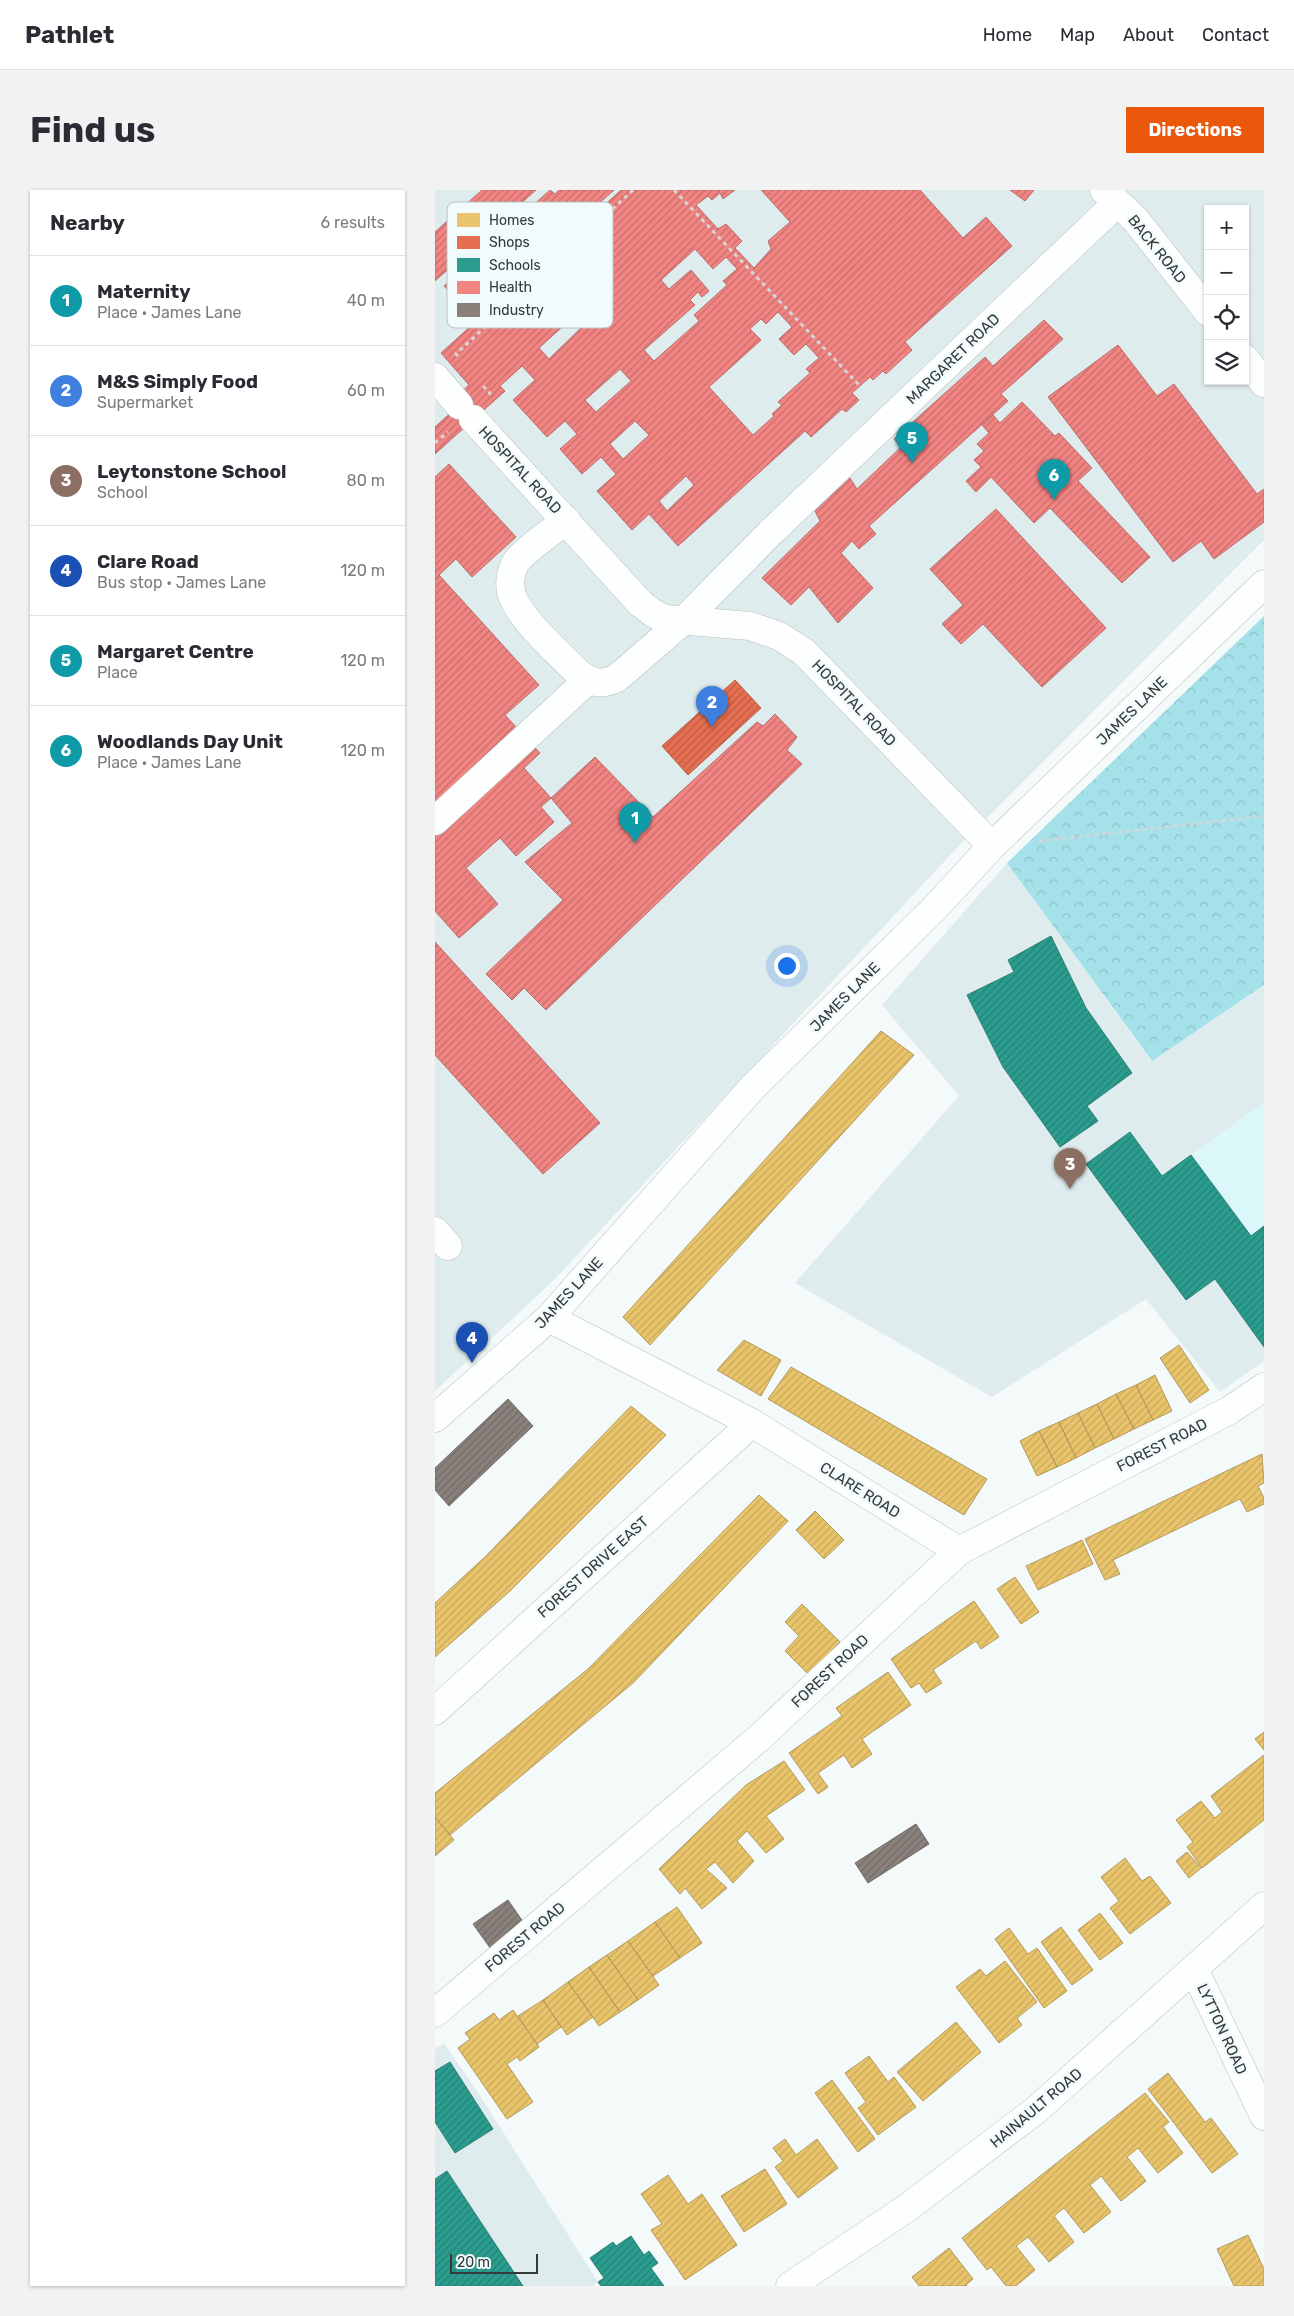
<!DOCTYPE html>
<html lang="en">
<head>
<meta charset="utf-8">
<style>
	:root { --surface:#fff; --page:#f2f2f3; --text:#2b2b33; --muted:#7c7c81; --line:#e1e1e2; --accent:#ea580c }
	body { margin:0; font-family:Rubik,sans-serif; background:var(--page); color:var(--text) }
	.controls { position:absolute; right:15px; top:15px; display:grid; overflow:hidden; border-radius:0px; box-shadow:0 1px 4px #0004 }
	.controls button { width:45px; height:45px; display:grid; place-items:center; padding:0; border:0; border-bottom:1px solid var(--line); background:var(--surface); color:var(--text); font:25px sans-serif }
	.scale { position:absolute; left:15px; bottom:12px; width:88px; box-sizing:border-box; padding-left:5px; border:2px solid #35393a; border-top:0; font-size:14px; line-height:18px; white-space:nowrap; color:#35393a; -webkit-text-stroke:4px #f1fbfc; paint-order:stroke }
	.you { position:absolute; left:351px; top:775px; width:18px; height:18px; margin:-12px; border:4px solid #fff; border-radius:50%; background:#1a73e8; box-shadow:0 0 0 8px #1a73e833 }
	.badge { display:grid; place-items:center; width:32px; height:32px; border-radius:50%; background:var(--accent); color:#fff; font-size:16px; font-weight:700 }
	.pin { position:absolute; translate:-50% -41px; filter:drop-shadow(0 1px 2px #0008) }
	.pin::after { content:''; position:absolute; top:26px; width:18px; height:15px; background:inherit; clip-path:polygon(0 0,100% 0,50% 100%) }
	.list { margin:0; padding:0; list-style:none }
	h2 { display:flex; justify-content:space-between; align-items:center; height:65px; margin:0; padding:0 20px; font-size:21px }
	h2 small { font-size:16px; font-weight:400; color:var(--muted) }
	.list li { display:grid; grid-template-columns:32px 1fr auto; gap:15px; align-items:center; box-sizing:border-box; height:90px; padding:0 20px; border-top:1px solid var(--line) }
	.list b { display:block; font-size:19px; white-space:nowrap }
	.list p { margin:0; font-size:16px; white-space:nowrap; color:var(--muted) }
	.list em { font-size:16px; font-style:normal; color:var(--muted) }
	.icon { flex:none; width:28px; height:28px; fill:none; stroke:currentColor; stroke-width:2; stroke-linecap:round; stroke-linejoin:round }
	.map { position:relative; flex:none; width:829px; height:2096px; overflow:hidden; border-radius:0px }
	header { display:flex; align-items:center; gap:30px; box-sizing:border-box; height:70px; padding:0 25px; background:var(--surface); border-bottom:1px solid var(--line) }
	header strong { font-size:24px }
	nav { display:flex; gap:28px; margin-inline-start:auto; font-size:18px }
	.intro { display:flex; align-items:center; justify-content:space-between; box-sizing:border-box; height:120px; padding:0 30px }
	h1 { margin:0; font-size:35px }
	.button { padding:12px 22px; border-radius:0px; background:var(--accent); color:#fff; font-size:18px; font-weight:700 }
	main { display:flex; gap:30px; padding:0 30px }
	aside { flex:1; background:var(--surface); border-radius:0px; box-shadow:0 1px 4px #0004 }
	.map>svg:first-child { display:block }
</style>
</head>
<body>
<header>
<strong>Pathlet</strong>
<nav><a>Home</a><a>Map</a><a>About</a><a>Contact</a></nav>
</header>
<div class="intro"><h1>Find us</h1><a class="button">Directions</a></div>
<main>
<aside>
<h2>Nearby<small>6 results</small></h2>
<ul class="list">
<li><span class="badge" style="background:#0f9aa8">1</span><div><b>Maternity</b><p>Place · James Lane</p></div><em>40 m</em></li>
<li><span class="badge" style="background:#3f7fe0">2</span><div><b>M&amp;S Simply Food</b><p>Supermarket</p></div><em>60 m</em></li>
<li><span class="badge" style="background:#8d6e63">3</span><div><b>Leytonstone School</b><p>School</p></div><em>80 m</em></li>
<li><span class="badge" style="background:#1a4fb4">4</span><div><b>Clare Road</b><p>Bus stop · James Lane</p></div><em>120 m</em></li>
<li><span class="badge" style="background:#0f9aa8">5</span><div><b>Margaret Centre</b><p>Place</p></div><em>120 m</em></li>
<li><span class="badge" style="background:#0f9aa8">6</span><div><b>Woodlands Day Unit</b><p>Place · James Lane</p></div><em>120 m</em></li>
</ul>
</aside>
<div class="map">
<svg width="829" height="2096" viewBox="0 0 829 2096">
	<defs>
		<pattern id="forest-crowns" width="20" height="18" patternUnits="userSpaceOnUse" patternTransform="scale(1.25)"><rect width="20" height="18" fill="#a4e1e9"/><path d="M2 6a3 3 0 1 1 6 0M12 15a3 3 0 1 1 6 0" fill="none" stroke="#8ec2c9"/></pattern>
		<pattern id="homes-hatch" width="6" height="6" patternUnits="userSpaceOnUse" patternTransform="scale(1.25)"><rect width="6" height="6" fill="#e9c46a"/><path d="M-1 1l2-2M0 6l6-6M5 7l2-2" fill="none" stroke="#c8a95d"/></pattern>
		<pattern id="shops-hatch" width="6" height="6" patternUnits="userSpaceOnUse" patternTransform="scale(1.25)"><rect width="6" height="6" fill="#e76f51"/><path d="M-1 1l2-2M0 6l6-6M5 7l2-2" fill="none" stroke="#bc5c44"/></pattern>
		<pattern id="schools-hatch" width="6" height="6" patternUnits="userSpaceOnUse" patternTransform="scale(1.25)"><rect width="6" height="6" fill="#2a9d8f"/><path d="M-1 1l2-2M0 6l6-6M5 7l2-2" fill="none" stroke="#258176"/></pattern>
		<pattern id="health-hatch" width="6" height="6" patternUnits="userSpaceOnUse" patternTransform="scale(1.25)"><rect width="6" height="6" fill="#f28482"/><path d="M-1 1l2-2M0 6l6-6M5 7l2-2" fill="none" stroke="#c56d6b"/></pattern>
		<pattern id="industry-hatch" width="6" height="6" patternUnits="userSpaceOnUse" patternTransform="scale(1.25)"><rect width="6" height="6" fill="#8a817c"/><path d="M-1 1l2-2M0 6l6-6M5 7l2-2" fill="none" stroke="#726b67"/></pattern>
	</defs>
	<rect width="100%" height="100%" fill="#f4f9f9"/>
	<path fill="#dfecee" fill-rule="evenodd" d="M 0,0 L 829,0 L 829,350 L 520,660 L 119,1090 L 0,1201 ZM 773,19 L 810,19 L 810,191 L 773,191 Z
		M 572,673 L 716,871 L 829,795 L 829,1171 L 785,1202 L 711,1109 L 557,1207 L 360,1093 L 524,906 L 447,815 Z
		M 9,1853 L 42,1901 L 163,2092 L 157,2096 L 0,2096 L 0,1859 Z"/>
	<path fill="url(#forest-crowns)" d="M 829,426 L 829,795 L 717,871 L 572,673 Z"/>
	<path fill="#dbf7fa" d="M 829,912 L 829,1036 L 816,1046 L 756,965 Z"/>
	<path fill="url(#homes-hatch)" stroke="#b39a5c" d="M 446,841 L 479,865 L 215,1155 L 188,1127 Z
		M 309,1150 L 346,1170 L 326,1206 L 282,1180 Z
		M 744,1155 L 774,1200 L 755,1213 L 725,1168 Z
		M 356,1177 L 552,1289 L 529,1325 L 333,1209 Z
		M 720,1185 L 737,1221 L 718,1230 L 701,1195 Z
		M 701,1195 L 718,1230 L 699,1239 L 681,1204 Z
		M 681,1204 L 699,1239 L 679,1249 L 662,1214 Z
		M 662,1214 L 679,1249 L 660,1258 L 643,1223 Z
		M 196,1216 L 231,1245 L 74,1402 L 0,1467 L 0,1413 L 51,1366 Z
		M 643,1223 L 660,1258 L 641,1268 L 624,1232 Z
		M 624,1232 L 641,1268 L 622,1277 L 604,1241 Z
		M 604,1241 L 622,1277 L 602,1286 L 585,1251 Z
		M 827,1264 L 829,1293 L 823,1296 L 829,1308 L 829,1314 L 812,1322 L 805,1309 L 678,1370 L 685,1384 L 670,1390 L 650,1349 Z
		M 324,1305 L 353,1331 L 198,1493 L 15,1645 L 0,1627 L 0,1603 L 153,1479 Z
		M 380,1321 L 409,1350 L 389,1369 L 361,1340 Z
		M 647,1350 L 658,1374 L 603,1400 L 591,1376 Z
		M 580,1387 L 604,1422 L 586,1434 L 562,1399 Z
		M 539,1411 L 564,1447 L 546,1459 L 541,1451 L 498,1480 L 507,1493 L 491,1503 L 484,1493 L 476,1498 L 456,1469 Z
		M 367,1414 L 405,1452 L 373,1484 L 350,1461 L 364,1446 L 350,1432 Z
		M 453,1482 L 476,1515 L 427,1549 L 437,1564 L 417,1578 L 409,1565 L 383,1583 L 393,1597 L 383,1604 L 354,1563 L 407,1526 L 401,1518 Z
		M 829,1542 L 829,1560 L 820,1549 Z
		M 829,1565 L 829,1630 L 767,1678 L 752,1657 L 758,1652 L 741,1630 L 766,1611 L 780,1628 L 787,1622 L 776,1606 Z
		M 349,1571 L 370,1600 L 331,1626 L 349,1649 L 331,1663 L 312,1641 L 302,1651 L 319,1671 L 298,1693 L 280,1672 L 271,1679 L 292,1698 L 267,1719 L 250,1698 L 245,1704 L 224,1679 L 311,1595 Z
		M 0,1627 L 19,1650 L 0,1666 Z
		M 752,1662 L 766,1678 L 754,1688 L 741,1671 Z
		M 690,1668 L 707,1691 L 715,1686 L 736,1713 L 695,1744 L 675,1718 L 684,1711 L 666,1687 Z
		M 242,1717 L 267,1753 L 245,1768 L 220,1732 Z
		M 665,1723 L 688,1753 L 665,1770 L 643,1740 Z
		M 220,1732 L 245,1768 L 218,1786 L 193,1751 Z
		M 626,1737 L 658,1780 L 637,1795 L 606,1752 Z
		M 574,1738 L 593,1764 L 602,1758 L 632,1801 L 609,1818 L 560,1749 Z
		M 193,1751 L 224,1795 L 203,1810 L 172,1765 Z
		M 172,1765 L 203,1810 L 185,1822 L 154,1777 Z
		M 570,1771 L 602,1812 L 582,1828 L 587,1835 L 564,1853 L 521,1797 L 545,1779 L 551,1786 Z
		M 154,1777 L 185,1822 L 164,1836 L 133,1792 Z
		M 133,1792 L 158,1827 L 132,1845 L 108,1810 Z
		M 108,1810 L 126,1837 L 102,1854 L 83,1826 Z
		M 78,1820 L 104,1857 L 85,1871 L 82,1867 L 72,1874 L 98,1912 L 72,1929 L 23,1858 L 35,1849 L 30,1843 L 59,1823 L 64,1830 Z
		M 521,1832 L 546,1862 L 488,1911 L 462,1882 Z
		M 434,1866 L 453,1892 L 459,1887 L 481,1917 L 443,1945 L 423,1918 L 431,1912 L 410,1883 Z
		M 733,1883 L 770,1932 L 776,1928 L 803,1964 L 777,1983 L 713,1899 Z
		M 397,1890 L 440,1949 L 423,1962 L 380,1903 Z
		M 710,1903 L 734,1932 L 728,1937 L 748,1963 L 723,1983 L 703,1958 L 692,1967 L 711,1991 L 686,2011 L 666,1986 L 655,1995 L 676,2022 L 649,2043 L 629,2018 L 619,2026 L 639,2052 L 614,2072 L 593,2047 L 581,2056 L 600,2080 L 581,2096 L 571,2096 L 556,2077 L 552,2080 L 527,2048 Z
		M 350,1949 L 361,1965 L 382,1949 L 403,1978 L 363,2008 L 340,1977 L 348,1971 L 338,1958 Z
		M 330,1979 L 352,2014 L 309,2042 L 286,2006 Z
		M 233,1985 L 253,2014 L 267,2004 L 302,2055 L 250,2090 L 216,2040 L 227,2034 L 206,2004 Z
		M 813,2045 L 829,2079 L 829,2096 L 799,2096 L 782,2059 Z
		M 514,2058 L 538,2089 L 531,2095 L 532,2096 L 484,2096 L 477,2087 Z"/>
	<path fill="url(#shops-hatch)" stroke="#b25f4a" d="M 300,490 L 326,518 L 253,585 L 227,556 Z"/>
	<path fill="url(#schools-hatch)" stroke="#2d7f76" d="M 616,746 L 651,818 L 697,883 L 652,916 L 663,931 L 625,957 L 568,877 L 532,805 L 579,782 L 573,770 Z
		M 695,942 L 727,986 L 756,965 L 816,1046 L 829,1036 L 829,1157 L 780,1089 L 751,1110 L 651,974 Z
		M 15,1872 L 58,1939 L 20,1963 L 0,1932 L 0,1881 Z
		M 12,1981 L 88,2096 L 0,2096 L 0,1989 Z
		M 196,2046 L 209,2065 L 214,2061 L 223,2073 L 216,2078 L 229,2096 L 166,2096 L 163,2092 L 169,2088 L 155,2068 L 178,2052 L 181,2056 Z"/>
	<path fill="url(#health-hatch)" stroke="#b96e6c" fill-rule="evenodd" d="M 47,0 L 101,0 L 0,91 L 0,42 Z
		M 115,0 L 120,4 L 124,0 L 179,0 L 38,127 L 9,96 Z
		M 186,0 L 300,0 L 288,9 L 285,3 L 277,10 L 273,6 L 261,15 L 283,39 L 291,34 L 307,51 L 300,58 L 319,78 L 336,59 L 333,51 L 355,32 L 326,0 L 485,0 L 528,48 L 551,27 L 577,56 L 470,152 L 477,160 L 451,184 L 448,181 L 438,190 L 435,187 L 417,203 L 424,210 L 411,222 L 407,219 L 376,247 L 370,241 L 243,356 L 214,324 L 197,340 L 162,301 L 181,284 L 166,267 L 147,284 L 125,259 L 142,244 L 130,231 L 112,247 L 78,210 L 100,190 L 87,176 L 65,196 L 70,201 L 0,264 L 0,237 L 32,208 L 26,202 L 34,195 L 6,163 ZM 260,59 L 278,79 L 291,67 L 302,79 L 288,91 L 292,95 L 259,125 L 264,131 L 219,171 L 209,160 L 260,115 L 255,110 L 263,102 L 267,107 L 274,101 L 256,80 L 234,99 L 226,90 ZM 343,122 L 357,137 L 344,149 L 359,165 L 371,154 L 384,168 L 371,179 L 375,183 L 343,212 L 347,215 L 337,224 L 339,226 L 318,245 L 274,197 L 326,150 L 315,139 L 326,129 L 331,134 ZM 138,127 L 147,137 L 114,169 L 104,158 ZM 185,179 L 196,191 L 161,222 L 150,210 ZM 200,231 L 214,245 L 188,269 L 175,254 ZM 251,286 L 259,295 L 232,321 L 224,311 Z
		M 575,0 L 599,0 L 590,11 Z
		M 609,130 L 628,149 L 566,204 L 573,211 L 434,336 L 441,344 L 424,359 L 417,351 L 406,363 L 438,398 L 403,433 L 374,397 L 356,415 L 327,388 L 385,331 L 380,321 L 415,288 L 422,299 L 466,257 L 459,249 L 550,167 L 558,176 Z
		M 683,155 L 722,206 L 739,194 L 822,304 L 829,299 L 829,332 L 779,369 L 766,351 L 738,372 L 613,207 Z
		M 587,212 L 620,246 L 624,243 L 657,278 L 643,291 L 715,367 L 687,393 L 615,318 L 599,333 L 556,287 L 541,302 L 531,291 L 546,277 L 539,270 L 549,261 L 542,254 L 554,243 L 547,235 L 558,225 L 565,233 Z
		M 14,274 L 81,347 L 37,387 L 21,369 L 4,385 L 104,495 L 70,525 L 105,563 L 89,578 L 116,608 L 106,617 L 119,632 L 81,666 L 65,648 L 31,678 L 63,714 L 24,748 L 0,721 L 0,287 Z
		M 561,319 L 671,438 L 607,497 L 548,434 L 526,454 L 507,434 L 528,415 L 495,379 Z
		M 340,524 L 362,547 L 352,560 L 367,574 L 111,820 L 89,798 L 77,810 L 51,784 L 128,710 L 90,672 L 137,633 L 116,608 L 160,567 L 218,627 L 322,532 L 328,536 Z
		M 0,752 L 165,933 L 108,984 L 0,865 Z"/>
	<path fill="url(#industry-hatch)" stroke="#706b68" d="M 73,1209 L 98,1236 L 14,1316 L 0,1300 L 0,1278 Z
		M 481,1634 L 494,1654 L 433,1693 L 420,1673 Z
		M 73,1710 L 93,1739 L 58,1762 L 38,1734 Z"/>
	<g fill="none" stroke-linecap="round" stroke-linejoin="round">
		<defs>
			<path id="minor" d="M 669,0 L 700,29 L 773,122
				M 810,169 L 829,193
				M 0,187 L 24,215
				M 38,229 L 205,413 L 218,423 L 230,429 L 315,436 L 344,446 L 369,462 L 557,656
				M 131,330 C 119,341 89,360 81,372 C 74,384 73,400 80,412 C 94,438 124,463 144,484 C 158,494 167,495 182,488 L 248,431 L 336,342 L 682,13
				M 0,631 L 153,490
				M 0,1041 L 13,1056
				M 114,1128 L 317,1233 L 524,1361
				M 0,1228 L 114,1128 L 318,897 L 498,720 L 557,656 L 829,394
				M 0,1521 L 317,1233
				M 759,1779 L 829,1926
				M 0,1823 L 324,1548 L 524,1361 L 795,1220 L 829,1197
				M 355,2096 L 472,2018 L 601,1920 L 829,1716"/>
		</defs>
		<use href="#minor" stroke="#babebe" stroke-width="29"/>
		<path stroke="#d4d6d7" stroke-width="3" stroke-dasharray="4 4" stroke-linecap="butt" d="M 239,0 L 425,196
			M 23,166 L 21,164 L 198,0
			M 48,196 L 55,203 L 52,206
			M 0,253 L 13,242
			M 604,651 L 829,626"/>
		<use href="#minor" stroke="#fdfefe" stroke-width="28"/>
	</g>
	<g text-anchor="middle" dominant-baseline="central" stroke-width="5" stroke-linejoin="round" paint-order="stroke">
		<g font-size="15" fill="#35393a" stroke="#f1fbfc">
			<text transform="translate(722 59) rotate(51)">BACK ROAD</text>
			<text transform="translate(518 169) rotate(-44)">MARGARET ROAD</text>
			<text transform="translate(85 280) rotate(47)">HOSPITAL ROAD</text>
			<text transform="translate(419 513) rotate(46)">HOSPITAL ROAD</text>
			<text transform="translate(697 521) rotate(-44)">JAMES LANE</text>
			<text transform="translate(410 807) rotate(-45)">JAMES LANE</text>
			<text transform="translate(134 1103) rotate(-47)">JAMES LANE</text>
			<text transform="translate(727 1255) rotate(-27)">FOREST ROAD</text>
			<text transform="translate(425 1300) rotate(32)">CLARE ROAD</text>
			<text transform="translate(158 1377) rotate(-42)">FOREST DRIVE EAST</text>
			<text transform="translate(395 1481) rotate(-43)">FOREST ROAD</text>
			<text transform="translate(90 1747) rotate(-40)">FOREST ROAD</text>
			<text transform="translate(787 1839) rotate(65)">LYTTON ROAD</text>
			<text transform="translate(601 1918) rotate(-40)">HAINAULT ROAD</text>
		</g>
	</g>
	<rect x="12" y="12" width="166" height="126" rx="8" fill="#f1fbfc" stroke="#b9c1c2" stroke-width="1"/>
	<rect x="22" y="23" width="23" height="14" fill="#e9c46a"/>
	<rect x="22" y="46" width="23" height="13" fill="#e76f51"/>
	<rect x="22" y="68" width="23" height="14" fill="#2a9d8f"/>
	<rect x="22" y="91" width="23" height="13" fill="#f28482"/>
	<rect x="22" y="113" width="23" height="14" fill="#8a817c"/>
	<g font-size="14" fill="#35393a">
		<text x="54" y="35">Homes</text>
		<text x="54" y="57">Shops</text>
		<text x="54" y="80">Schools</text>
		<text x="54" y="102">Health</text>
		<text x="54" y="125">Industry</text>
	</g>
</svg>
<div class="controls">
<button>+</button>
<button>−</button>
<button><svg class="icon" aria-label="locate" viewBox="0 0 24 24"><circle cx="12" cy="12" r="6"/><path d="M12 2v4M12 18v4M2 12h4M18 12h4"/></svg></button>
<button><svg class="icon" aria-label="layers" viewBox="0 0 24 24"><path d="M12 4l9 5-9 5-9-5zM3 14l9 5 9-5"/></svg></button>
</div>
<div class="scale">20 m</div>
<div class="you"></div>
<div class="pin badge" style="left:200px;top:653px;background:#0f9aa8">1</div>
<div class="pin badge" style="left:277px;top:537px;background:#3f7fe0">2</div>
<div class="pin badge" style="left:635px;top:999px;background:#8d6e63">3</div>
<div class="pin badge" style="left:37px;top:1173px;background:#1a4fb4">4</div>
<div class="pin badge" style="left:477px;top:273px;background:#0f9aa8">5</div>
<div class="pin badge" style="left:619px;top:310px;background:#0f9aa8">6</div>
</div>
</main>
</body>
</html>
